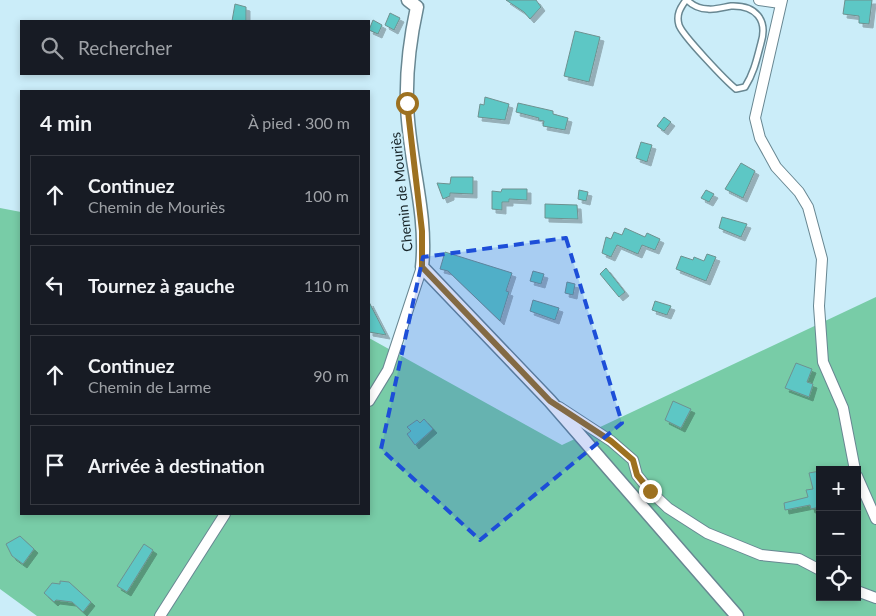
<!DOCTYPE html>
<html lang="fr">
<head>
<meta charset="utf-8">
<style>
	:root { --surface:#171b24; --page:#20242c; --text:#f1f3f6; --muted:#9ea1a6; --line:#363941 }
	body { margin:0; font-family:Lato,sans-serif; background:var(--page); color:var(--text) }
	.controls { position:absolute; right:15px; bottom:15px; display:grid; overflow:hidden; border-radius:0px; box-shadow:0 2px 8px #0003 }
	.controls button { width:45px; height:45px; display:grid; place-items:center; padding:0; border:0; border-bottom:1px solid var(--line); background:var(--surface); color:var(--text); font:25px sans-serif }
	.stop { position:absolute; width:15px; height:15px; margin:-11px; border:4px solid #9d7120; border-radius:50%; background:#fff }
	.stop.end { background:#9d7120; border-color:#fff; box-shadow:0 1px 5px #0008 }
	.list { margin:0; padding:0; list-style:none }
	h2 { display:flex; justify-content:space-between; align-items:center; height:65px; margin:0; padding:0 20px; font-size:21px }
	h2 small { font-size:16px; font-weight:400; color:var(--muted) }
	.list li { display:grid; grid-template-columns:32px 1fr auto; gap:15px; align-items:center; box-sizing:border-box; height:80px; margin:0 10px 10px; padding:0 10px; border:1px solid var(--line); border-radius:0px }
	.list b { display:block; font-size:19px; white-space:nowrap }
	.list p { margin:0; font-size:16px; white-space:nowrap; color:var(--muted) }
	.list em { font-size:16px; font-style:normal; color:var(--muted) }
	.icon { flex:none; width:28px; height:28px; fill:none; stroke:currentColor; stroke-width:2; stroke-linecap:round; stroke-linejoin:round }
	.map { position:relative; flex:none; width:876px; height:616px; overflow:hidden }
	.search { position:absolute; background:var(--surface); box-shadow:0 2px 8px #0003; left:20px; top:20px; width:350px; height:55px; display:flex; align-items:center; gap:12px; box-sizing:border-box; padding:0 18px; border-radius:0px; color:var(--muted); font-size:19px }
	.panel { position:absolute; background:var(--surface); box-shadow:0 2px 8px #0003; left:20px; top:90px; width:350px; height:425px; border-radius:0px }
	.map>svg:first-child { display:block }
</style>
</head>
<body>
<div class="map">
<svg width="876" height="616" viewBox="0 0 876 616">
	<defs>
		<filter id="shadow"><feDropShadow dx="4" dy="4" stdDeviation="0" flood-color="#0004"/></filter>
	</defs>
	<rect width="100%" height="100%" fill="#cbedf9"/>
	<path fill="#78cca7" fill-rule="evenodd" d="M 0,208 L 21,212 L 21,514 L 369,514 L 369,338 L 562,445 L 876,297 L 876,616 L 37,616 L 0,589 ZM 820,470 L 857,470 L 857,597 L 820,597 Z"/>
	<path fill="#5dc7c5" stroke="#6e9190" filter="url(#shadow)" d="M 506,0 L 536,0 L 541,7 L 530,19 L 524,12 Z
		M 845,0 L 872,0 L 869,24 L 859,23 L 859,16 L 843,14 Z
		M 235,4 L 246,7 L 246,21 L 232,21 Z
		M 390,13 L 400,18 L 394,30 L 385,25 Z
		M 373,20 L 382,25 L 378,34 L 369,30 Z
		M 575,31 L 600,37 L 589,82 L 564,76 Z
		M 485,97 L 509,104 L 505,120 L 478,117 L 480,104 L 484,105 Z
		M 518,103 L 553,111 L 553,114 L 568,118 L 565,130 L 543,126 L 544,121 L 538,120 L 539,118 L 516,112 Z
		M 664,117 L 671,122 L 664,131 L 657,126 Z
		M 641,142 L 652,145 L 647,162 L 636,158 Z
		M 741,163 L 755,171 L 743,198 L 725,189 Z
		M 451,177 L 473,177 L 473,194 L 450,193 L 450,196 L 443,199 L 437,183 L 450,184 Z
		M 502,189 L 527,189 L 527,200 L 509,199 L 509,202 L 502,202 L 502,210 L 492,209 L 492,191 L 501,192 Z
		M 579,190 L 588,192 L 586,201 L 578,199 Z
		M 706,190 L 714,194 L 709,202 L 701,198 Z
		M 545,204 L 577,205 L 578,219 L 545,218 Z
		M 722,217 L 747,224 L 741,237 L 719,228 Z
		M 625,228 L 645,237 L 647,233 L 660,239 L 655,250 L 642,245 L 638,254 L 617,245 L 611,257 L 602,253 L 606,237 L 611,239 L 614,232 L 622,235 Z
		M 445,252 L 512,273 L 506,291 L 509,292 L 500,321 L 448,271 L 440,269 Z
		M 707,254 L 716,257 L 706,281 L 676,269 L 681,256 L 693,260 L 694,257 L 704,261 Z
		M 606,268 L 625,292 L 619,297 L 600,274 Z
		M 533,271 L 544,274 L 541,284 L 530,281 Z
		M 567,282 L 575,284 L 573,295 L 565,293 Z
		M 533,300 L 559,308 L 555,320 L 530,311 Z
		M 655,301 L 671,306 L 667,315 L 652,310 Z
		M 369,302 L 386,335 L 369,332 Z
		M 796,363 L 812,369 L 807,382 L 813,384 L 809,397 L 785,388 Z
		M 673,401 L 691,409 L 681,428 L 665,420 Z
		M 424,419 L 433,429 L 415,445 L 407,434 L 411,431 L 407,427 L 417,420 L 420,423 Z
		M 820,471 L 820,507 L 811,509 L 810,505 L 785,510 L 784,503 L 808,497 L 806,490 L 813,489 L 809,473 Z
		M 20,536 L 34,549 L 23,564 L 12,556 L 6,544 Z
		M 144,544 L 153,550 L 127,592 L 117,586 Z
		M 60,581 L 69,582 L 91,602 L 83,612 L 72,602 L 56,600 L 54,602 L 44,593 L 52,583 L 60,584 Z"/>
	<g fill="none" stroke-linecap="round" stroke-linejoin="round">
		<defs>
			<path id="service" d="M 686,0 C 680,8 676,15 679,25 C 682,35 727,82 736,89 L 745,87 C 754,73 757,58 761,43 C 768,20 756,5 731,6 C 724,7 715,10 708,9 C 700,9 692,5 687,0"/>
			<path id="minor" d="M 759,0 L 780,3
				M 782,0 L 755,118 L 760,138 L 776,167 L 799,192 L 808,207 L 822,259 L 819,306 L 823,362 L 843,408 L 855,470
				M 369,401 L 388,370 L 422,267
				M 559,407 L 611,441 L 633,460 L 637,475 L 650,491 L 668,508 L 707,533 L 761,555 L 799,559 L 820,570
				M 857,476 L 876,519
				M 857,591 L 876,598
				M 160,616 L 225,514"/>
			<path id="tertiary" d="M 408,0 L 417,7 C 410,39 406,70 407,103 C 408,158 428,212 422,267 L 550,401 L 737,616"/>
		</defs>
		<use href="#service" stroke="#688792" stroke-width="8"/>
		<use href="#minor" stroke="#688792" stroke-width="12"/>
		<use href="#tertiary" stroke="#688792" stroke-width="15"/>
		<use href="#service" stroke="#fff" stroke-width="5"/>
		<use href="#minor" stroke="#fff" stroke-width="10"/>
		<use href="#tertiary" stroke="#fff" stroke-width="12"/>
	</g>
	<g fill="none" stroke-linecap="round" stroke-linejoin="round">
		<path stroke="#9d7120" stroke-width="6" d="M 407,103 L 422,231 L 422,267 L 550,401 L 611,441 L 633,460 L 637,475 L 650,491"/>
	</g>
	<path fill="#1d4ed8" fill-opacity="0.2" stroke="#1d4ed8" stroke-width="4" stroke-dasharray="10 6" stroke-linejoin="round" d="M 566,238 L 622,423 L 480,540 L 381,449 L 423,257 Z"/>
	<g text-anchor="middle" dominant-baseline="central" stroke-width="4" stroke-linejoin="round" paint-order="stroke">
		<g font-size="14" fill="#182529" stroke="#cbedf9">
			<text transform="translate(401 192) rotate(-96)">Chemin de Mouriès</text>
		</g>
	</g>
</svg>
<div class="controls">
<button>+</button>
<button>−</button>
<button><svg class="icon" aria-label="locate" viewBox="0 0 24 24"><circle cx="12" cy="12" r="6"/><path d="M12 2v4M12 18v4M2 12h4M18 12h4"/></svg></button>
</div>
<div class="stop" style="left:407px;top:103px"></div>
<div class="stop end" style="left:650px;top:491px"></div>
<div class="search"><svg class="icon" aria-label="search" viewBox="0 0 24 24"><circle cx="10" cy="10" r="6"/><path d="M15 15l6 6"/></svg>Rechercher</div>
<section class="panel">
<h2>4 min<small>À pied · 300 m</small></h2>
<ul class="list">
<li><svg class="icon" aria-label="ahead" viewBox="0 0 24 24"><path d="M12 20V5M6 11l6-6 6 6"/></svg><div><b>Continuez</b><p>Chemin de Mouriès</p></div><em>100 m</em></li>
<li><svg class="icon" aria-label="left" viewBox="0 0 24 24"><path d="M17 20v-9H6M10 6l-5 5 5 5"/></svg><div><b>Tournez à gauche</b></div><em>110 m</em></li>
<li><svg class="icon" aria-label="ahead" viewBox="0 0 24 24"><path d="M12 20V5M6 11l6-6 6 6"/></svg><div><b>Continuez</b><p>Chemin de Larme</p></div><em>90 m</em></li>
<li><svg class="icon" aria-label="arrive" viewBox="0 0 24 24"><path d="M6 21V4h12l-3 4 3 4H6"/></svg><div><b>Arrivée à destination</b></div></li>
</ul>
</section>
</div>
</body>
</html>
